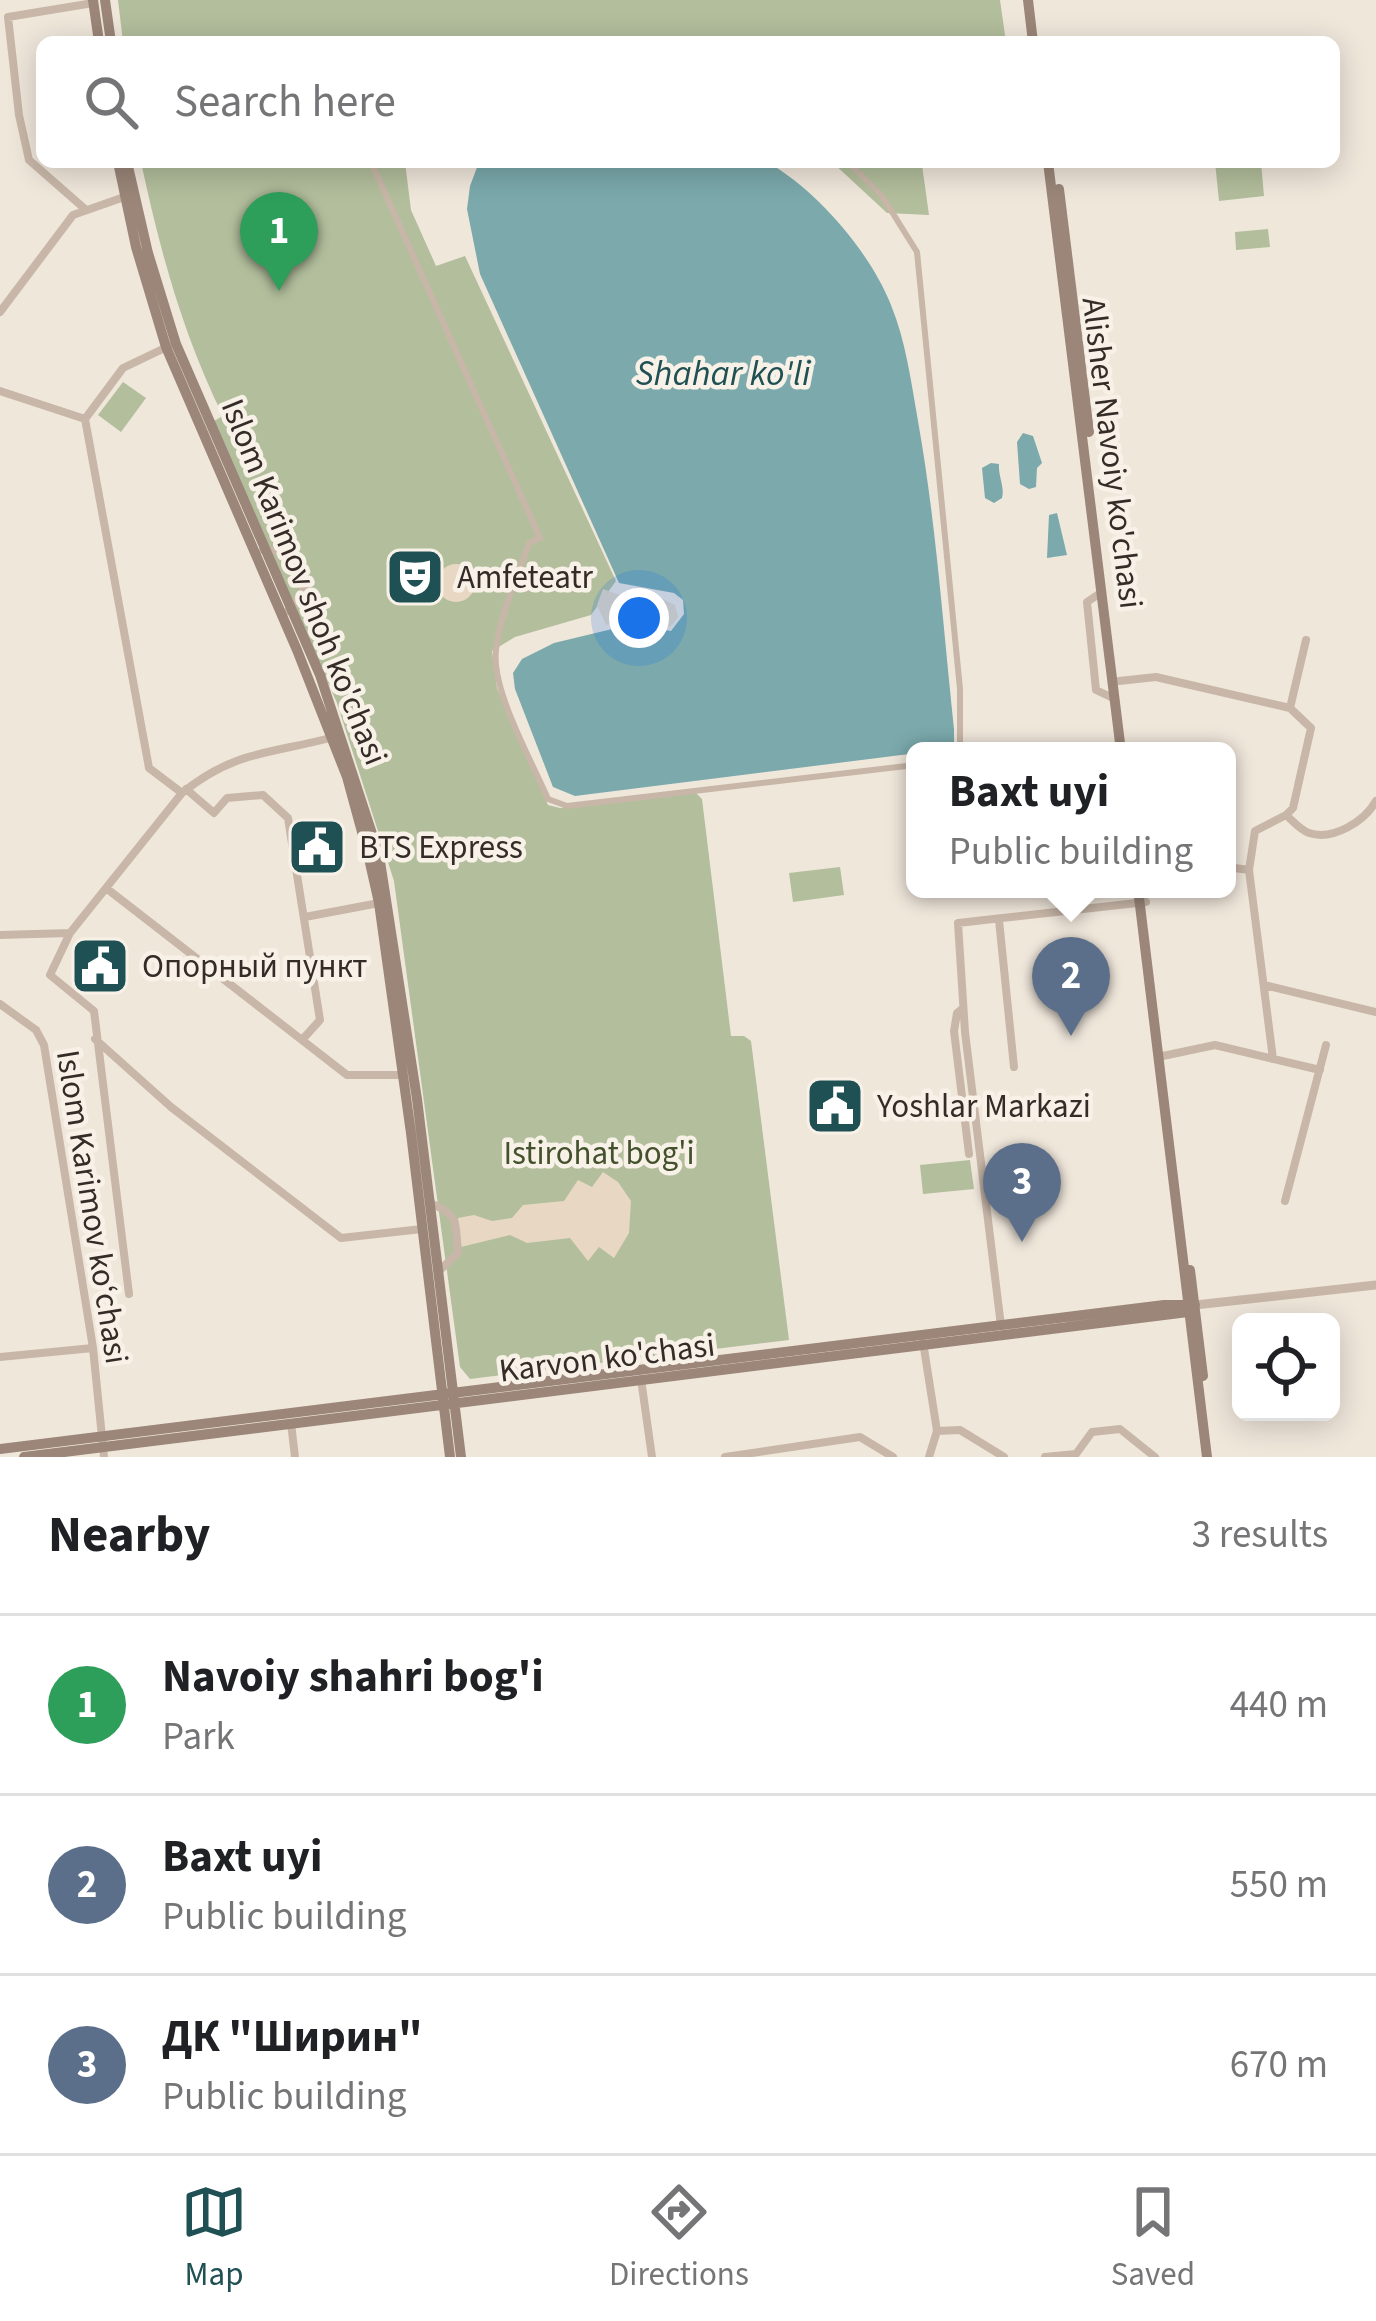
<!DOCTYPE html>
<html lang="en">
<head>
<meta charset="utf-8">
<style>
	:root { --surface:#fff; --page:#f2f2f2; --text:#202124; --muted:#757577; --line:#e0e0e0; --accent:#1f5054 }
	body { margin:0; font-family:"Source Sans 3",sans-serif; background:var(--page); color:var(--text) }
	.controls { position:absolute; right:36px; bottom:36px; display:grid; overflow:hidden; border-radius:18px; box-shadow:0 6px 30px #0003 }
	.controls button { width:108px; height:108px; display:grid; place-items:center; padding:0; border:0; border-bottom:3px solid var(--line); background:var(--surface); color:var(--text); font:60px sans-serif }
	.you { position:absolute; left:639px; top:618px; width:42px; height:42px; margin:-30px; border:9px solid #fff; border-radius:50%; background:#1a73e8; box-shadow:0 0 0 18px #1a73e833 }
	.badge { display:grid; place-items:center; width:78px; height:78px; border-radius:50%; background:var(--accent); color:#fff; font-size:39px; font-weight:700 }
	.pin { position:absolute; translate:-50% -99px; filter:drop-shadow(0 3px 6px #0008) }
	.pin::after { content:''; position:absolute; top:63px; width:42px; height:36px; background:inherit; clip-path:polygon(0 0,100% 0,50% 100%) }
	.popup { position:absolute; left:906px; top:742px; width:330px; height:156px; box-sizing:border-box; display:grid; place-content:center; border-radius:18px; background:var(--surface); filter:drop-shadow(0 3px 9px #0005); font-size:39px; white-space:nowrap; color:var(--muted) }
	.popup b { font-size:45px; color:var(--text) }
	.popup::after { content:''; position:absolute; left:50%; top:100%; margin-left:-24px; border:24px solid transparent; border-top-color:var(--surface) }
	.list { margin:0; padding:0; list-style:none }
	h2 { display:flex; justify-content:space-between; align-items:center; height:156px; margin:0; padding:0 48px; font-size:51px }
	h2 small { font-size:39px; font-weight:400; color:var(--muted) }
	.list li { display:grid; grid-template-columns:78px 1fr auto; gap:36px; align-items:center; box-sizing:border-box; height:180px; padding:0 48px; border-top:3px solid var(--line) }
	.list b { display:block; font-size:45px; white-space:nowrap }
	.list p { margin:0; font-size:39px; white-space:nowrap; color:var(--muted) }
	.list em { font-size:39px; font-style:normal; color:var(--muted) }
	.icon { flex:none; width:66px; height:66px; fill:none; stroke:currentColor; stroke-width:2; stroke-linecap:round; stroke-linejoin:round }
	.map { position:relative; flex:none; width:1376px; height:1457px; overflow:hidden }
	.search { position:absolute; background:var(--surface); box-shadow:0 6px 30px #0003; left:36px; right:36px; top:36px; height:132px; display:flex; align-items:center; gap:30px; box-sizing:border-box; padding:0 42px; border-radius:18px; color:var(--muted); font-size:45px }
	.sheet { height:696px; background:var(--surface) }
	nav { display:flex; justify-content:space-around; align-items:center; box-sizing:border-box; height:168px; border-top:3px solid var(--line); background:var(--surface); font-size:33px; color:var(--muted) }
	nav a { display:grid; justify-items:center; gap:6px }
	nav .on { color:var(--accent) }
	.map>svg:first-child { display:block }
</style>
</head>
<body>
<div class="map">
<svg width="1376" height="1457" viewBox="0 0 1376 1457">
	<rect width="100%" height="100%" fill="#f0e7db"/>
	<path fill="#b2be9c" d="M 118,0 L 1000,0 L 1006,42 L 123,42 Z
		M 141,162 L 405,162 L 411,210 L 436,266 L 465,256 L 616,581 L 591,615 L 515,637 L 492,651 L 497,688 L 548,805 L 560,808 L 696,793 L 702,799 L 731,1036 L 744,1036 L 751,1041 L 789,1340 L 470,1379 L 460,1367 L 394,881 L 337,703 L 212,422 L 223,416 C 183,335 160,251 141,162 Z
		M 832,162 L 938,162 L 922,165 L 929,215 L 887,213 Z
		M 1215,162 L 1261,162 L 1264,196 L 1219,201 Z
		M 1268,229 L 1270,247 L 1236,250 L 1235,232 Z
		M 123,382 L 146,398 L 121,432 L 98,415 Z
		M 840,867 L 844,895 L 793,902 L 789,873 Z
		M 970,1160 L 974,1189 L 923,1194 L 920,1165 Z"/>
	<path fill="#e8d8c3" d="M437 583a19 19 0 1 1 38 0a19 19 0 1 1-38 0Z
		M 603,589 L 631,599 L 663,599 L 675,605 L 678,617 L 671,626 L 663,628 L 628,620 L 606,625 L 597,605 Z
		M 603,1172 L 618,1182 L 631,1201 L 629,1233 L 614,1258 L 599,1247 L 588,1261 L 570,1238 L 527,1243 L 510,1235 L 461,1247 L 458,1218 L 474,1215 L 492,1221 L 512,1218 L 523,1205 L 564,1201 L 578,1180 L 592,1187 Z"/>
	<path fill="#7ba9ac" d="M 479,162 L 767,162 C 817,190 870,252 891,305 C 906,342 911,381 918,421 C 936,522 943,626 954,729 L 954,744 L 949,749 L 575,796 L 553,787 L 515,689 L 513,673 L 522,659 L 554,643 L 633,624 L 671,631 L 684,614 L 683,600 L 674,593 L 619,583 L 480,274 L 467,209 L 470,186 Z
		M 1023,433 L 1033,436 L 1042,463 L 1037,468 L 1036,487 L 1029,489 L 1020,484 L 1017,442 Z
		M 991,463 L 999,464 C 998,476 1005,487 1002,498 L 994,503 L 985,498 L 982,468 Z
		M 1057,513 L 1067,555 L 1047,558 L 1049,515 Z"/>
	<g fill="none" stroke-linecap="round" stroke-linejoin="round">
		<path stroke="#c8b7a8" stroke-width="6" d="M 371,162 L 540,538 L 529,543 C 518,577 500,614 496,650 C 491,690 532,761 548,799 L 567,806 L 915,765
			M 848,162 L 882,196 L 917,252 L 960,689 L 960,751"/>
		<path stroke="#c8b7a8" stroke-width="8" d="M 85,209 L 29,160 L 19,115 L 8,17 L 93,3
			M 0,312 L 73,215 L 127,196
			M 169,346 L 123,368 L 85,419 L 149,768 L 182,793 C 235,750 271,754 334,737
			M 0,391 L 85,419
			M 263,550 L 287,551 L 304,590 L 288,611
			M 1102,592 L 1087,602 L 1096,690 L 1115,699
			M 1119,681 L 1156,677 L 1290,708 L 1311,728 L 1293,808 L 1286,815 C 1293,821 1300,830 1309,833 C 1333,841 1365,821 1376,801
			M 1290,708 L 1306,640
			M 186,789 L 214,813 L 227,798 L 263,795 L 288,818 L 320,1020 L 302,1040
			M 1227,867 L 1249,870 L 1255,831 L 1286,815
			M 1249,870 L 1273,1059
			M 106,888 L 347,1075 L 403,1075
			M 305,917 L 379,903
			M 999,920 L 1014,1067
			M 70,933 L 50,975 L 94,1011 L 129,1294
			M 0,935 L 70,933 L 182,793
			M 1264,985 L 1376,1012
			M 0,1004 L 36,1030 L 44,1045 L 93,1348 L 104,1457
			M 962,1009 L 957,1013 L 954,1031 L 969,1154
			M 95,1039 L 171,1107 L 341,1238 L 422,1229
			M 1158,1057 L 1215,1045 L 1320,1070
			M 1285,1201 L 1326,1045
			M 430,1203 C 460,1215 455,1223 458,1253 L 439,1271
			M 1001,1326 L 965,1032 L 958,923 L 1146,902
			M 923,1342 L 937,1431 L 929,1457
			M 0,1357 L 93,1348
			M 641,1379 L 652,1457
			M 291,1423 L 295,1457
			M 937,1431 L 960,1430 L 1004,1457
			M 725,1457 L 860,1437 L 893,1457
			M 1045,1457 L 1076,1454 L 1092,1432 L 1120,1429 L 1155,1457"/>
		<path stroke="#c8b7a8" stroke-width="9" d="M 1195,1305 L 1376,1285"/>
		<path stroke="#9b8679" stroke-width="10" d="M 93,0 L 99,42
			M 105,0 L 111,42
			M 1028,0 L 1033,42
			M 118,162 L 136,247 L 166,347 L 297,650 L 347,777 L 368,854 L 379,903 L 411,1133 L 450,1457
			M 127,162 L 148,253 L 176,344 L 320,675 L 379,855 L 417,1099 L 461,1457
			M 1048,162 L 1121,751
			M 1059,189 L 1089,432
			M 1138,889 L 1207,1457
			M 1190,1270 L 1203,1376
			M 0,1449 L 1164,1305 L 1195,1305
			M 24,1457 L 1188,1312"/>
	</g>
	<defs>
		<symbol id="theatre-square" viewBox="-11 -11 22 22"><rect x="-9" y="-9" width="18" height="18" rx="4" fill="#1f5054" stroke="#f8f1e7"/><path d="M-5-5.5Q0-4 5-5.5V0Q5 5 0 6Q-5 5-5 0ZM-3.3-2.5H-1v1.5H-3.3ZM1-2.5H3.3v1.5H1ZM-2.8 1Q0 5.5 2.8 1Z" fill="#fff"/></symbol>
		<symbol id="civic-square" viewBox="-11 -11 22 22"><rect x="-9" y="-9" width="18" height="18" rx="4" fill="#1f5054" stroke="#f8f1e7"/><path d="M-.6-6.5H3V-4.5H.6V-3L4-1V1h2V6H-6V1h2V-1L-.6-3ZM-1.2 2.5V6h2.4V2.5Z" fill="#fff"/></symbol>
	</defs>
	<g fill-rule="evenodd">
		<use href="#theatre-square" x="382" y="544" width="66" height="66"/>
		<use href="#civic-square" x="284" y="814" width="66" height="66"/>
		<use href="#civic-square" x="67" y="933" width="66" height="66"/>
		<use href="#civic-square" x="802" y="1073" width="66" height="66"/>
	</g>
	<g text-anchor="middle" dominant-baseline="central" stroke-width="9" stroke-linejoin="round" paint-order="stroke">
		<g font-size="33" fill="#352c28" stroke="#f8f1e7">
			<text transform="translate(1112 453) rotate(83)">Alisher Navoiy ko'chasi</text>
			<text transform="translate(304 582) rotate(68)">Islom Karimov shoh ko'chasi</text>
			<text transform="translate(92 1207) rotate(81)">Islom Karimov ko‘chasi</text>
			<text transform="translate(607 1358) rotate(-7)">Karvon ko'chasi</text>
		</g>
		<g font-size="33" fill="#352c28" stroke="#f8f1e7" text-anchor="start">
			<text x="457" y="577">Amfeteatr</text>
			<text x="359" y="847">BTS Express</text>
			<text x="142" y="966">Опорный пункт</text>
			<text x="877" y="1106">Yoshlar Markazi</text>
		</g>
		<g font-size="33" fill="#43522d" stroke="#f8f1e7">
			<text x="599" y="1153">Istirohat bog'i</text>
		</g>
		<g font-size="36" font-style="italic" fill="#1f5054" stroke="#f8f1e7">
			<text x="723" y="373">Shahar ko'li</text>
		</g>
	</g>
</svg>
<div class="controls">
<button><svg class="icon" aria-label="locate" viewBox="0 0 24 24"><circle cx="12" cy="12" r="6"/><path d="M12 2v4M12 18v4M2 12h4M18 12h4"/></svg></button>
</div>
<div class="you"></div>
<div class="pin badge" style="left:279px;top:291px;background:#2e9e5b">1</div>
<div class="pin badge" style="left:1071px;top:1036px;background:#5c6f8a">2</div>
<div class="popup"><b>Baxt uyi</b>Public building</div>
<div class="pin badge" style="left:1022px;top:1242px;background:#5c6f8a">3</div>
<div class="search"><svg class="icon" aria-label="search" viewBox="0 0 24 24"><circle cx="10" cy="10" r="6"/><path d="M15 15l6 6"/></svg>Search here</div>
</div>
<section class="sheet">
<h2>Nearby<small>3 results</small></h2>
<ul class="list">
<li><span class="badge" style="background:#2e9e5b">1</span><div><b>Navoiy shahri bog'i</b><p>Park</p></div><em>440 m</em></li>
<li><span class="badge" style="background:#5c6f8a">2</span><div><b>Baxt uyi</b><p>Public building</p></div><em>550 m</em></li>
<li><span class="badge" style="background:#5c6f8a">3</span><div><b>ДК &quot;Ширин&quot;</b><p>Public building</p></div><em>670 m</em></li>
</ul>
</section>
<nav>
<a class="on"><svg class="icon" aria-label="map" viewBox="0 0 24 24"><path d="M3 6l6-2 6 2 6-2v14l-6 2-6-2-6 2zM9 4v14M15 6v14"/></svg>Map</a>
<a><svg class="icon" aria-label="directions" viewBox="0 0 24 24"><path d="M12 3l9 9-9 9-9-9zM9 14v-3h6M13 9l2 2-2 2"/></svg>Directions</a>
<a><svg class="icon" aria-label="saved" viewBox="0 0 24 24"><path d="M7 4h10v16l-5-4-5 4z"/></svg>Saved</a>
</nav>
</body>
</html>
